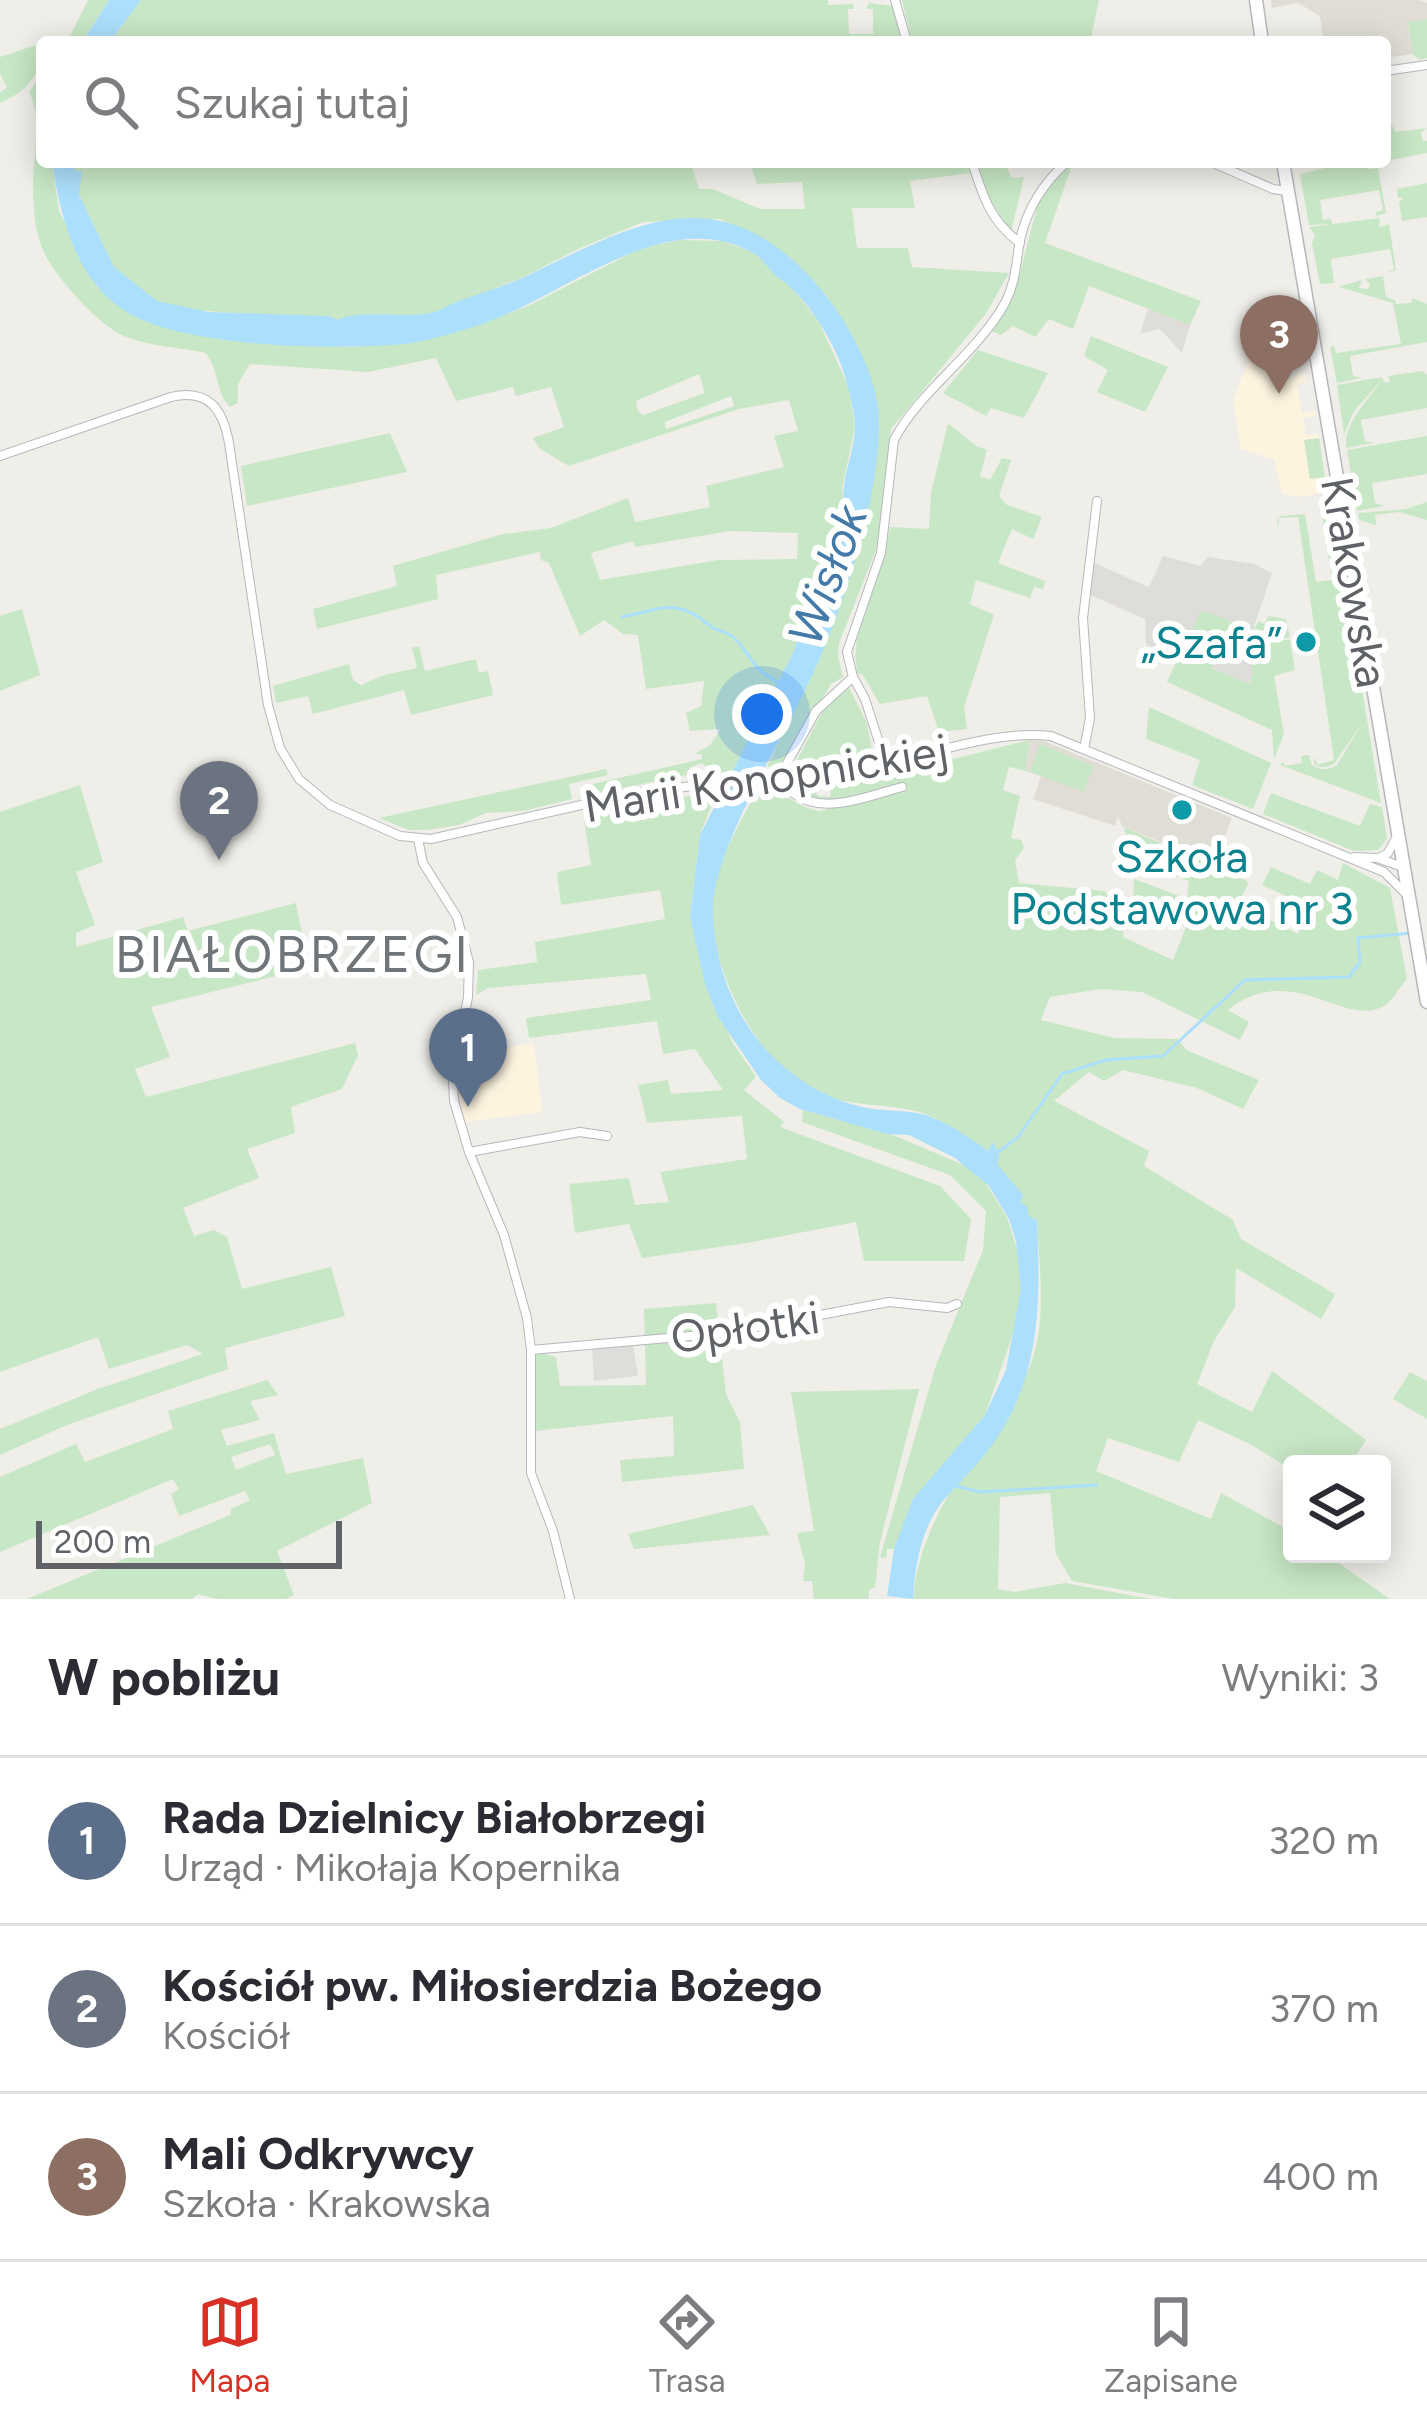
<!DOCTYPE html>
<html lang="pl">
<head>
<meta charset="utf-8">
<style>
	:root { --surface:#fff; --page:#f2f2f3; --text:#2b2b33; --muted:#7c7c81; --line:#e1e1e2; --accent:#d93025 }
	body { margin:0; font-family:Figtree,sans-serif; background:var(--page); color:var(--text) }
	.controls { position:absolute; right:36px; bottom:36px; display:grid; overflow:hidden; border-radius:12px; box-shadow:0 6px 30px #0003 }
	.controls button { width:108px; height:108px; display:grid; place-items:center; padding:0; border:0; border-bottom:3px solid var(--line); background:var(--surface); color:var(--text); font:60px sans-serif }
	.scale { position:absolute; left:36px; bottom:30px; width:306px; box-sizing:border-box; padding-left:12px; border:6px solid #5f6367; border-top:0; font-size:33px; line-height:42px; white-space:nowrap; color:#5f6367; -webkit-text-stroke:9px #fff; paint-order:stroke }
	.you { position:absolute; left:762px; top:714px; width:42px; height:42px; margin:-30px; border:9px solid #fff; border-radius:50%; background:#1a73e8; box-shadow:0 0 0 18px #1a73e833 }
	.badge { display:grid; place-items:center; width:78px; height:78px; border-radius:50%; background:var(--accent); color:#fff; font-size:39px; font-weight:700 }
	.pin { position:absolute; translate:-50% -99px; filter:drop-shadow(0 3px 6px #0008) }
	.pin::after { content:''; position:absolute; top:63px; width:42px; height:36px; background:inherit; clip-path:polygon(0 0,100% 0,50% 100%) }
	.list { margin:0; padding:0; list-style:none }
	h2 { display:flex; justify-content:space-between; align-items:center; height:156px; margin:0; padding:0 48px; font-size:51px }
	h2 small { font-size:39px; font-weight:400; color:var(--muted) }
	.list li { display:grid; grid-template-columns:78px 1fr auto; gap:36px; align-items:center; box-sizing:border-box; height:168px; padding:0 48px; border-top:3px solid var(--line) }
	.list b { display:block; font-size:45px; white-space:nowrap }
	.list p { margin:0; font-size:39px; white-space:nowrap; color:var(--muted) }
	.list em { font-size:39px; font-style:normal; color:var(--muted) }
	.icon { flex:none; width:66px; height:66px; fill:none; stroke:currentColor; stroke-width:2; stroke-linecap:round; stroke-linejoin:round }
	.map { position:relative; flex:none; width:1427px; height:1599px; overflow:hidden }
	.search { position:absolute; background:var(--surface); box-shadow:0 6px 30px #0003; left:36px; right:36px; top:36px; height:132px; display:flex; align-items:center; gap:30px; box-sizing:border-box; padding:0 42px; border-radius:12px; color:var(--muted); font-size:45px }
	.sheet { height:660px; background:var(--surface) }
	nav { display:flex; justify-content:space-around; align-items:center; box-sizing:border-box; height:168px; border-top:3px solid var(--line); background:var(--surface); font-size:33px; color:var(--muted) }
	nav a { display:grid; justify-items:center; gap:6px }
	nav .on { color:var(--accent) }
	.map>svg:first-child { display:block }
</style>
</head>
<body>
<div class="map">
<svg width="1427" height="1599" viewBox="0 0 1427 1599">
	<rect width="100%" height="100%" fill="#f0eee8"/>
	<path fill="#fdf4e0" d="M 1250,357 L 1267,364 L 1272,384 L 1305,373 L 1306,382 L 1297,384 L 1302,413 L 1315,411 L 1316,416 L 1303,418 L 1306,435 L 1319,434 L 1319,438 L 1304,440 L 1311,479 L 1325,477 L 1328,491 L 1301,497 L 1282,494 L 1274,460 L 1241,449 L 1233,400 Z
		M 534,1043 L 542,1112 L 465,1122 L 456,1086 L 465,1056 Z"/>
	<path fill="#dfddda" d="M 1148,309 L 1190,325 L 1182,353 L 1160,329 L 1140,334 Z
		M 1163,556 L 1200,566 L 1208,557 L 1255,564 L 1272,573 L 1253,630 L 1191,633 L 1250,661 L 1253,673 L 1248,685 L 1210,667 L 1188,641 L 1168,654 L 1146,645 L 1145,619 L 1088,594 L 1092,562 L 1149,587 Z
		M 633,1343 L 638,1376 L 594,1381 L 592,1344 Z"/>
	<path fill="#e0ddd6" d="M 1271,0 L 1419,0 L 1427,3 L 1427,19 L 1408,22 L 1413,54 L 1385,58 L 1385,42 L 1324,42 L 1320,16 L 1298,3 L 1272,8 Z
		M 1029,740 L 1044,741 L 1232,818 L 1214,864 L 1122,826 L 1118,816 L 1115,826 L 1033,799 L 1041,776 L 1026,771 Z"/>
	<path fill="#c8e7c6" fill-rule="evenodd" d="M 88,0 L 109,0 L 82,42 L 67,42 Z
		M 141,0 L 828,0 L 828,5 L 853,4 L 854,9 L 848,9 L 849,34 L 873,34 L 873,9 L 866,9 L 869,3 L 893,6 L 903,42 L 110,42 Z
		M 902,0 L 1099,0 L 1090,42 L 912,42 Z
		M 1427,19 L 1427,58 L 1419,60 L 1413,54 L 1408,22 Z
		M 42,43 C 42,74 28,91 0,103 L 0,92 L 7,88 L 0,73 L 0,57 Z
		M 42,74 L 42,162 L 52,162 L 59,211 L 98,288 L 253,342 L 350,347 L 411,343 L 478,325 L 528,306 L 641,248 L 680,240 L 722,241 L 753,252 L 786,280 L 819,322 L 849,388 L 855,428 L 842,488 L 844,508 L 814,600 L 793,653 L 733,772 L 712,772 L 702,763 L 691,767 L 691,774 L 580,797 L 584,786 L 702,759 L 702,754 L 694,754 L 710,745 L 721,729 L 690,731 L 686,713 L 701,706 L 704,681 L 646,689 L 638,635 L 623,634 L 604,620 L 580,636 L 549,563 L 541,560 L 540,552 L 436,575 L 438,599 L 317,629 L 313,609 L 397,586 L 393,566 L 503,534 L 551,528 L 628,498 L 635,522 L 710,507 L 706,486 L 784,467 L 774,436 L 798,431 L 789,400 L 739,409 L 569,466 L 540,449 L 533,438 L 564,427 L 551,387 L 516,396 L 513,387 L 456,401 L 436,358 L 368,372 L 250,364 L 238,384 L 238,403 L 230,407 C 216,394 219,370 206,353 C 178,347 152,347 124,336 C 99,326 52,274 42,248 C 34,229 33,204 33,184 C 33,154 43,118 29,92 ZM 699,374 L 705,393 L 643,415 L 638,411 L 636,401 ZM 731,396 L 734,406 L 666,429 L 665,422 ZM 731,531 L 798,533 L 797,559 L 718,560 L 600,580 L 591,553 L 633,541 L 635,547 Z
		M 1392,125 L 1395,132 L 1427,128 L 1421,132 L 1423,141 L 1427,141 L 1427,153 L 1391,160 L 1386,130 Z
		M 73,162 L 660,162 L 692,167 L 699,189 L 713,189 L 760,209 L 805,209 L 802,182 L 757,184 L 751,166 L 797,162 L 967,162 L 970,173 L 910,181 L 915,208 L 852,208 L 857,248 L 908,248 L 912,267 L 1009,273 L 985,315 L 891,429 L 878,545 L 839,643 L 838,656 L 843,677 L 831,684 L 782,766 L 767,767 C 820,657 867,548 879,425 L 827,296 L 721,219 L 643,222 L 580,248 L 524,277 L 431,314 L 338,320 L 258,316 L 189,309 L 157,301 L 138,289 L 114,267 L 100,241 L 79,195 L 81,171 L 75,172 Z
		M 978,162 L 1004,162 L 1012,178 L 1024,177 L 1011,232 L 986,193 Z
		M 1073,162 L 1045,243 L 1201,301 L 1190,325 L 1089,286 L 1073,329 L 1049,319 L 1035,337 L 1013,326 L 1001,335 L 991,331 L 1019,277 L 1040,195 Z
		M 1350,162 L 1366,162 L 1368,169 L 1378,168 L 1386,213 L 1376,216 L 1376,212 L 1383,210 L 1379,190 L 1320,200 L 1323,220 L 1331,219 L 1332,224 L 1309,225 L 1300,174 Z
		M 1427,183 L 1427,217 L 1402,221 L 1399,202 L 1404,198 L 1398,198 L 1397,189 Z
		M 1380,218 L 1379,227 L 1389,224 L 1396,270 L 1386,273 L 1394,269 L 1390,249 L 1331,259 L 1334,283 L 1320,284 L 1312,243 L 1315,235 L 1309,227 Z
		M 1383,276 L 1386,297 L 1395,300 L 1396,304 L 1411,303 L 1412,298 L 1427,304 L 1427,342 L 1350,356 L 1353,376 L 1362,378 L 1337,383 L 1330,347 L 1334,346 L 1336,353 L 1401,344 L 1393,303 L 1339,287 L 1362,280 L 1359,288 L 1368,289 L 1370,284 L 1365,279 Z
		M 1091,336 L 1168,367 L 1145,412 L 1097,392 L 1108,370 L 1084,356 Z
		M 978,350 L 1048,373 L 1024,418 L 991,408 L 986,416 L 943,393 Z
		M 1422,371 L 1427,375 L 1427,408 L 1361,420 L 1365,441 L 1373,443 L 1346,448 C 1344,422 1367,402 1381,381 L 1354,411 L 1344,434 L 1337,385 L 1382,377 L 1385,383 L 1390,382 L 1388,376 Z
		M 948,423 L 976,446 L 987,450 L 980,476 L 990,480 L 1002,458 L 1011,460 L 999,496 L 1007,505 L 1042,517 L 1033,539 L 1012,529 L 998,563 L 1045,581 L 1043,589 L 1034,587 L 1030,598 L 976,580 L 970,604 L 994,615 L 964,707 L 967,729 L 939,732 L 927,696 L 880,704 L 862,674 L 858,674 C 846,634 883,570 890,527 L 929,529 L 931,493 Z
		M 390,433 L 407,472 L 247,506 L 241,466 Z
		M 1427,436 L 1427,474 L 1372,483 L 1375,503 L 1384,506 L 1357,511 L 1347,450 Z
		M 1319,438 L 1325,477 L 1310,479 L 1304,440 Z
		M 1427,502 L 1427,520 L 1399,512 L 1375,515 L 1376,525 L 1359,520 L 1358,513 L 1406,509 Z
		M 1322,512 L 1332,512 L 1381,803 L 1280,765 L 1283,761 L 1285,766 L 1302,763 L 1301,756 L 1309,755 L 1312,765 C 1320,771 1329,770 1337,765 L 1363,722 L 1334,764 C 1328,767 1320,769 1314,764 L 1315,757 L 1317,765 L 1334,760 L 1298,517 L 1279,518 L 1278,528 L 1277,520 L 1281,516 L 1305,514 L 1316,582 L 1332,580 Z
		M 22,609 L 40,675 L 0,691 L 0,616 Z
		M 1202,610 L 1253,630 L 1259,621 L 1265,624 L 1268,616 L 1286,619 L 1290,637 L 1279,640 L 1290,640 L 1295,670 L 1274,676 L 1284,734 L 1274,759 L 1272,730 L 1167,682 L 1177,660 L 1168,654 L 1187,640 L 1215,656 L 1211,668 L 1249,684 L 1253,673 L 1250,661 L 1190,634 Z
		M 419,646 L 425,671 L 476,659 L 479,673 L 488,671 L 493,695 L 411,715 L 404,690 L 313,714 L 308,696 L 276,703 L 273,686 L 349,664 L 353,680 L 361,685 L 384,675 L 417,668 L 412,648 Z
		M 848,686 L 866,721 L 873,754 L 844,762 L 794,766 L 822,712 Z
		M 1149,707 L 1271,763 L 1253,809 L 1192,785 L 1200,760 L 1146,739 Z
		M 1029,740 L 1026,771 L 1009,767 L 1003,790 L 1020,796 L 1011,838 L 1021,840 L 1024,848 L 1015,860 L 1019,883 L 1104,891 L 1124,917 L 1123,937 L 1173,960 L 1188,922 L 1133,906 L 1134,879 L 1187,899 L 1189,881 L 1132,860 L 1124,827 L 1249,882 L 1238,904 L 1298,934 L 1306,905 L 1262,885 L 1271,867 L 1310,884 L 1317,870 L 1338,880 L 1343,863 L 1390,888 L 1407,979 C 1399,987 1392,1003 1382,1007 C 1343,1027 1291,960 1228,1010 L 1249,1022 L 1240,1040 L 1142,992 L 1101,989 L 1050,997 L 1041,1020 L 1115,1038 L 1178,1039 L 1186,1050 L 1259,1080 L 1243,1109 L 1197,1088 L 1123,1070 L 1104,1081 L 1089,1072 L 1054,1101 L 1149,1151 L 1144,1166 L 1233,1220 L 1241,1239 L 1335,1294 L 1321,1319 L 1236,1268 L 1235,1307 L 1214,1341 L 1197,1384 L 1252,1412 L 1272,1371 L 1366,1440 L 1351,1464 L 1292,1464 L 1292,1470 L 1250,1444 L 1198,1420 L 1179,1462 L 1108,1438 L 1096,1471 L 1211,1519 L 1221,1493 L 1292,1532 L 1292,1554 L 1326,1554 L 1390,1599 L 1174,1599 L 1072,1581 L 1056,1554 L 1050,1493 L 1000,1497 L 998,1589 L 1014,1592 L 1065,1583 L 1151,1599 L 913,1599 C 920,1522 965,1471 1004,1408 C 1012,1395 1023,1382 1029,1368 C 1048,1324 1039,1266 1037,1220 L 1029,1216 L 996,1163 L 992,1144 L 989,1152 C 970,1138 946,1122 925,1114 C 889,1101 846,1110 808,1088 C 752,1055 706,961 713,896 C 717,861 739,825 755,794 C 790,789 790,806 820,811 L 908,788 L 905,783 C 875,791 822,815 796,789 L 813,788 L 818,796 L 830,797 L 831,786 L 874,779 Z
		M 1040,744 L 1093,766 L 1084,792 L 1030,772 Z
		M 606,769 L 608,775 L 569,784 L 572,799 L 523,811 L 486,813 L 459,825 L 427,830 L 409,830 L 379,818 Z
		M 80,785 L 103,862 L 76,872 L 95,925 L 76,933 L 76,947 L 183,917 L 188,931 L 296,903 L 303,939 L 320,935 L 332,962 L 151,1007 L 170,1057 L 135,1069 L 146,1097 L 355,1043 L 358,1055 L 342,1089 L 291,1107 L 295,1133 L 247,1149 L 259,1178 L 183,1208 L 194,1236 L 214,1230 L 227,1237 L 242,1289 L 331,1267 L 345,1316 L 225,1348 L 228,1369 L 67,1425 L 0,1455 L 0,1429 L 98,1389 L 203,1354 L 187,1345 L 109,1369 L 98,1337 L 0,1372 L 0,812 Z
		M 1271,793 L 1360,826 L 1370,804 L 1382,807 L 1387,839 L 1378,850 L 1354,851 L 1263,814 Z
		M 700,795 L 715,796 L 700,835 L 690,917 L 731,1040 L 756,1077 L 744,1090 L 784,1122 L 780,1127 L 940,1186 L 971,1219 L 964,1261 L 864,1261 L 856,1222 L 747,1243 L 642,1258 L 629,1224 L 575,1233 L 569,1184 L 629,1178 L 635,1205 L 669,1202 L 660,1172 L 747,1159 L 742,1116 L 647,1123 L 638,1085 L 668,1080 L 671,1094 L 723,1090 L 695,1049 L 663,1054 L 657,1021 L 529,1038 L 526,1018 L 651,1000 L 646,974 L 488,988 L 476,995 L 478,970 L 537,962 L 535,942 L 665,919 L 660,890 L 561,905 L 557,872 L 591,865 L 582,806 Z
		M 803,1110 L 893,1135 L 978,1171 L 1007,1217 L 1024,1272 L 1016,1325 L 985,1415 L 914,1499 L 894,1549 L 887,1549 L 886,1558 L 880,1557 L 936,1365 L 983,1250 L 986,1211 L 950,1175 L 802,1122 Z
		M 716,1303 L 726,1394 L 740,1422 L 744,1469 L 622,1482 L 620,1460 L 674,1456 L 673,1416 L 535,1431 L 534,1351 L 556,1357 L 560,1386 L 646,1385 L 644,1309 Z
		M 1410,1372 L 1427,1381 L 1427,1419 L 1393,1399 Z
		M 267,1380 L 278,1395 L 250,1401 L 260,1420 L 221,1430 L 227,1446 L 274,1433 L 286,1474 L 363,1458 L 372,1503 L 277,1551 L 294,1595 L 286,1599 L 217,1599 L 198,1594 L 192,1599 L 27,1599 L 230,1515 L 231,1509 L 250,1500 L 245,1491 L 179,1516 L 171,1494 L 179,1489 L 173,1479 L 0,1552 L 0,1477 L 76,1444 L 85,1462 L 173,1429 L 168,1411 ZM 270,1444 L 275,1455 L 236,1470 L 231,1457 Z
		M 919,1389 L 880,1542 L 875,1588 L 869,1589 L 869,1599 L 814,1599 L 812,1581 L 803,1581 L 805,1564 L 797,1533 L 814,1531 L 791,1392 Z
		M 753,1505 L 770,1535 L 634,1549 L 628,1534 Z"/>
	<path fill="#acdffc" d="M 109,0 L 141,0 L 110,42 L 82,42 Z
		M 52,162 L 73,162 L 75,171 L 82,171 L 79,195 L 114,267 L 157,301 L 209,312 L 329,316 L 338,320 C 365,308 406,320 434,312 C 442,310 450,304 459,301 C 481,293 505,286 527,276 C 634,224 716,175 813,280 C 842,312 873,365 878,408 C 886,480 842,614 810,680 C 782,739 724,833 714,895 C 710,918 717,953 724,976 C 744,1040 797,1092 862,1107 C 880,1111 899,1110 917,1113 C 940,1117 969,1137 988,1151 L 993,1142 L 999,1155 L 997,1164 L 1023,1195 L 1020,1202 L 1027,1206 L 1029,1216 L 1037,1220 C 1040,1292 1042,1360 1005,1425 C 991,1451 967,1475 947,1496 C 922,1524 915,1563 913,1599 L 887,1596 L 894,1549 L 913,1499 L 985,1415 L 1006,1370 L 1021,1289 L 1016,1241 L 1009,1219 L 989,1186 L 955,1158 L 909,1135 L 887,1134 L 800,1109 L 780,1098 L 761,1080 L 718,1017 L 705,984 L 690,917 L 700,835 L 793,653 L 844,508 C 840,477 854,456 855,428 C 855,415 850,396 847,384 C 839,348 808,298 780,279 C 770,272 764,259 753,253 C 663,203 563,299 476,326 C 454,333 428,341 405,344 C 336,350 175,349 119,307 C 74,274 60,214 52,162 Z"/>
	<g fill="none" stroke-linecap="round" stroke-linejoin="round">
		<path stroke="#acdffc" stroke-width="3" d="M 622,617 C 662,609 676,597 709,625 C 715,631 727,631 734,638 C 754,657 749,668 780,683
			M 998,1152 L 1018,1137 L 1062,1074 L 1106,1060 L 1163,1056 L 1245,980 L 1349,977 L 1360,962 L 1358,938 L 1412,933
			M 956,1486 L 981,1492 L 1097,1485"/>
		<defs>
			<path id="street" d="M 895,0 L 907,42
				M 1385,71 L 1427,65
				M 972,162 C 983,196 990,221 1020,243
				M 1211,162 L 1273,189 L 1287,191
				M 0,456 L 171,397 C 209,388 223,410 229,443 L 268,705 L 280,748 L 299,779 L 330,805 L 400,836 L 431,839 L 630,794 L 708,784
				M 853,677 L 865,699 L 887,767
				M 1084,749 L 1090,718 L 1083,618 L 1097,501
				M 786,765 L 816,711 L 853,677 L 847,652 L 881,553 L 894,440 C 920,390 976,355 1005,303 C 1016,282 1016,262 1020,240 C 1027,209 1043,183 1067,162
				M 836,775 C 902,765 988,728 1051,736 L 1384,872 L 1406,894
				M 793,793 C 823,816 868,796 902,787
				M 418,839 L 423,863 L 457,917 L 469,962 L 468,997 L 453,1080 L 454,1101 L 469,1152 L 504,1235 L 527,1318 L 531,1350 L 531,1473 L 553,1531 L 570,1599
				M 1354,857 L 1377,858 L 1403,867
				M 1379,858 L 1388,853 L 1398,834
				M 469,1152 L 580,1132 L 607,1136
				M 531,1350 L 725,1333 L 889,1302 L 947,1308 L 957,1304"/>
			<path id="secondary" d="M 1256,0 L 1262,42
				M 1283,162 L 1427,1002"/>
		</defs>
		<use href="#street" stroke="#b5b8bb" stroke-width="10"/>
		<use href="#secondary" stroke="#b4b7bb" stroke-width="15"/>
		<use href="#street" stroke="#fff" stroke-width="8"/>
		<use href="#secondary" stroke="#fff" stroke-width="12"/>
		<defs>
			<path id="street-bridge" d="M 708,784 L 836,775"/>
		</defs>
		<use href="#street-bridge" stroke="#b5b8bb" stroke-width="10" stroke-linecap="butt"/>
		<use href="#street-bridge" stroke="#fff" stroke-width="8"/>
	</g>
	<g fill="#0f9aa8" stroke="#fff" stroke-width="4.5">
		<circle cx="1306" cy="642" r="12"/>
		<circle cx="1182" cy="810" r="12"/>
	</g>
	<g text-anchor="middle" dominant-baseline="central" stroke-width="12" stroke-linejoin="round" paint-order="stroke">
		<g font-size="45" fill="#5f6367" stroke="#fff">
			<text transform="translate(1355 582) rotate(80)">Krakowska</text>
			<text transform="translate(766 778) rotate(-9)">Marii Konopnickiej</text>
			<text transform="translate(745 1327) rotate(-8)">Opłotki</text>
		</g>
		<g font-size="45" fill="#0d838f" stroke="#fff" text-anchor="end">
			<text x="1282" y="642">„Szafa”</text>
			<text x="1182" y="856" text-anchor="middle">Szkoła<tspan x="1182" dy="52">Podstawowa nr 3</tspan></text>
		</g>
		<g font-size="48" font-style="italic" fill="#447aa7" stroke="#fff">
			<text transform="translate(827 575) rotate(-70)">Wisłok</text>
		</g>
		<g font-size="51" letter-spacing="3" fill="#707579" stroke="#fff">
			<text x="293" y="954">BIAŁOBRZEGI</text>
		</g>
	</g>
</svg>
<div class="controls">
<button><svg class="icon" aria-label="layers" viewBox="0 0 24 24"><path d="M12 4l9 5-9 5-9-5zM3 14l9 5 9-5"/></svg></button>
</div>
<div class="scale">200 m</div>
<div class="you"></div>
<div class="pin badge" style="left:468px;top:1107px;background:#5c6f8a">1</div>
<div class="pin badge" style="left:219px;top:860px;background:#6b7280">2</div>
<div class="pin badge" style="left:1279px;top:394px;background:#8d6e63">3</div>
<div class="search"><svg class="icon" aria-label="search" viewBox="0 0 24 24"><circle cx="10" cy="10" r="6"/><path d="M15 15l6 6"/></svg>Szukaj tutaj</div>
</div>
<section class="sheet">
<h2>W pobliżu<small>Wyniki: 3</small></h2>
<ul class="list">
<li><span class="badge" style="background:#5c6f8a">1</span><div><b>Rada Dzielnicy Białobrzegi</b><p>Urząd · Mikołaja Kopernika</p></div><em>320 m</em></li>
<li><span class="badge" style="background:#6b7280">2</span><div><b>Kościół pw. Miłosierdzia Bożego</b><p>Kościół</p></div><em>370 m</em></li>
<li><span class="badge" style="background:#8d6e63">3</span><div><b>Mali Odkrywcy</b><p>Szkoła · Krakowska</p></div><em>400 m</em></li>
</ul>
</section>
<nav>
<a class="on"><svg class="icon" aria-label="map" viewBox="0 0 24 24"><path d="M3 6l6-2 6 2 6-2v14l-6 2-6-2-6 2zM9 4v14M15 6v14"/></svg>Mapa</a>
<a><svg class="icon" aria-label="directions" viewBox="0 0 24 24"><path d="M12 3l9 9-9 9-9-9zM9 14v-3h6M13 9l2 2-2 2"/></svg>Trasa</a>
<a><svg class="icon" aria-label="saved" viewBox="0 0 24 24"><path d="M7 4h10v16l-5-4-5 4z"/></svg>Zapisane</a>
</nav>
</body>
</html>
